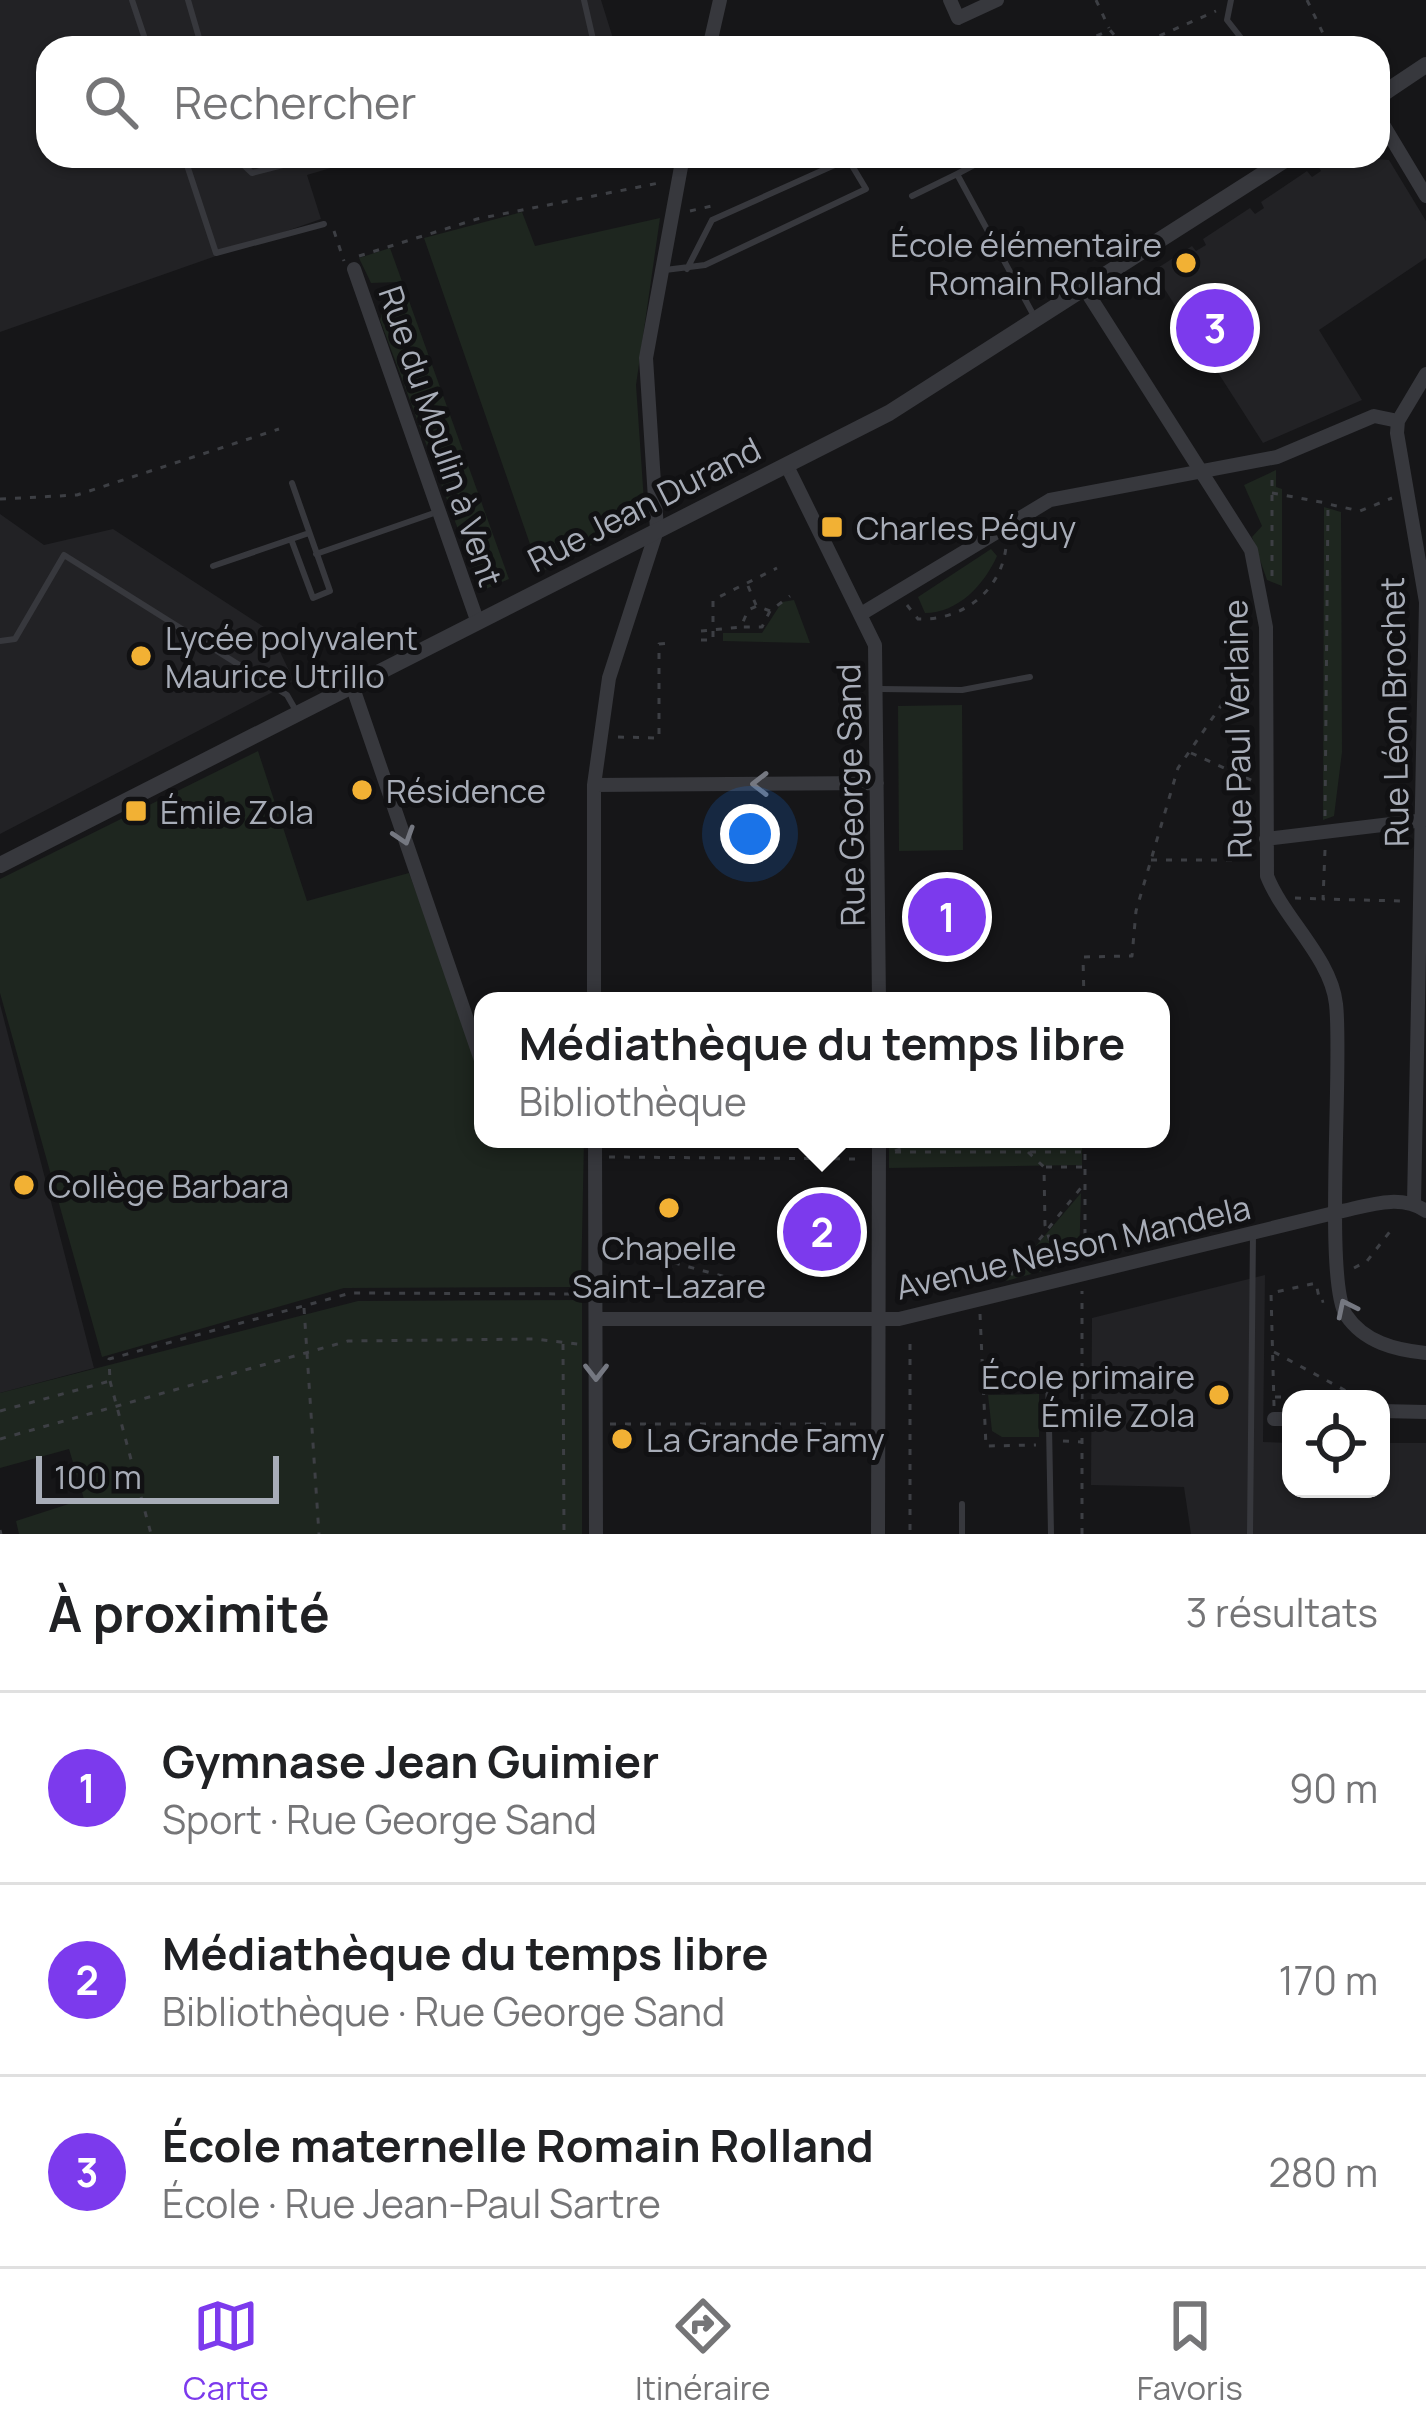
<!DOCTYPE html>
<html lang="fr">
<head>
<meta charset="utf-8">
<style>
	:root { --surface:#fff; --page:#f2f2f2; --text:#202124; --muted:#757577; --line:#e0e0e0; --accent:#7c3aed }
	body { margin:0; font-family:Manrope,sans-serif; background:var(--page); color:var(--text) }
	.controls { position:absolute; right:36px; bottom:36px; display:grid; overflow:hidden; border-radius:24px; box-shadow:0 3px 9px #0004 }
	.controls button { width:108px; height:108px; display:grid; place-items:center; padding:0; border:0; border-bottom:3px solid var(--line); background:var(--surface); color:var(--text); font:60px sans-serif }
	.scale { position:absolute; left:36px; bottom:30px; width:243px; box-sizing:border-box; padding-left:12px; border:6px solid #a8adb8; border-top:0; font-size:33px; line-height:42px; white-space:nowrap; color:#a8adb8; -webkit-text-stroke:9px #111113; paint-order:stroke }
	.you { position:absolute; left:750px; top:834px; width:42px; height:42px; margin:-30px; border:9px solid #fff; border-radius:50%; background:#1a73e8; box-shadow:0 0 0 18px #1a73e833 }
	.badge { display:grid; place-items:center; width:78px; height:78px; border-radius:50%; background:var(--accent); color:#fff; font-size:39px; font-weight:700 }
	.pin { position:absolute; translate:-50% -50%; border:6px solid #fff; box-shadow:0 3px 12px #0006 }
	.popup { position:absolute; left:474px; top:992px; width:696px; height:156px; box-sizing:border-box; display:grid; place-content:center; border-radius:24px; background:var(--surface); filter:drop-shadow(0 3px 9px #0005); font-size:39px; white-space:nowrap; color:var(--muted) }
	.popup b { font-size:45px; color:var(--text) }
	.popup::after { content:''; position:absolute; left:50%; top:100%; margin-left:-24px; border:24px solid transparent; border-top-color:var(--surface) }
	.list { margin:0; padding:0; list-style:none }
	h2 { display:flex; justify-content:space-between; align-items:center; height:156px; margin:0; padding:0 48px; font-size:51px }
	h2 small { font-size:39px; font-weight:400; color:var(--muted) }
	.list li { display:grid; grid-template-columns:78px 1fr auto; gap:36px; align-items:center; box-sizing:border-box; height:192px; padding:0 48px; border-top:3px solid var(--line) }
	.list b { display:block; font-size:45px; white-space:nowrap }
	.list p { margin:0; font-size:39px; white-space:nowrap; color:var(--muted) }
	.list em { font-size:39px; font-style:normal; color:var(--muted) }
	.icon { flex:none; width:66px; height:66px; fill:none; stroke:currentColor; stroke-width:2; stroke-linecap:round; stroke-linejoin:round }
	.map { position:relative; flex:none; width:1426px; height:1534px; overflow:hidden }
	.search { position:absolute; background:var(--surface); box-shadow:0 3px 9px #0004; left:36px; right:36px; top:36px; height:132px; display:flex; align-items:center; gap:30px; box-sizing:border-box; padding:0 42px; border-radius:36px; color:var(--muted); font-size:45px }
	.sheet { height:732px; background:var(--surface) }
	nav { display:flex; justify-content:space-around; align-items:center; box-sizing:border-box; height:168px; border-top:3px solid var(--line); background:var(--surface); font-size:33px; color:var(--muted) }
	nav a { display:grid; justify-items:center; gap:6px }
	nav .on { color:var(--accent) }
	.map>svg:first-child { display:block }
</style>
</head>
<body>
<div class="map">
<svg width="1426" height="1534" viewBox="0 0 1426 1534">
	<rect width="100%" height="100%" fill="#161618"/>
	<path fill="#222225" d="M 0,0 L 601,0 L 616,48 L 48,48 L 48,156 L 371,156 L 307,175 L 321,219 L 0,332 Z
		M 1330,156 L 1389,160 L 1426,221 L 1426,258 L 1319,330 L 1362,400 L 1263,443 L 1153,271 L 1192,246 L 1196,251 L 1206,245 L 1203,239 L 1250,208 L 1255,214 L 1264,208 L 1261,202 L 1307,171 L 1312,177 L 1321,171 L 1317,164 Z
		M 0,514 L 44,545 L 113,529 L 270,631 L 294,681 L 0,834 Z
		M 0,1004 L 94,1368 L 0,1393 Z
		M 1265,1275 L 1263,1442 L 1291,1443 L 1291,1489 L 1381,1489 L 1381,1443 L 1426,1443 L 1426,1534 L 1191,1534 L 1184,1487 L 1091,1485 L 1092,1318 Z"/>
	<path fill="#1e261f" d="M 522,212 L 535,246 L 660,218 L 636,385 L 645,516 L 540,573 L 424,238 Z
		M 390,248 L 509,579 L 481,591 L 380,320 L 386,302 L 404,295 L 399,282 L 371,283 L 359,258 Z
		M 1276,470 L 1276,487 L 1282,489 L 1282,586 L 1267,580 L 1252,537 L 1262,526 L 1244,485 Z
		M 1324,507 L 1341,512 L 1342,752 L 1334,816 L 1323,820 Z
		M 991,549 L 997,556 C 984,585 958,613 925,613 L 918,597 Z
		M 794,600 L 810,643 L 723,641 L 723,633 L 762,633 L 782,602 Z
		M 962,705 L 963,850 L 899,851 L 898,706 Z
		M 258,751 L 307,901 L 409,873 L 483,1073 L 483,1139 L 584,1139 L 581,1287 L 344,1288 L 102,1357 L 0,993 L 0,879 Z
		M 889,1139 L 1082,1139 L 1082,1165 L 889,1168 Z
		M 1081,1193 L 1079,1261 L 1006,1281 Z
		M 582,1300 L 582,1534 L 19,1534 L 16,1521 L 84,1499 L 69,1449 L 0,1468 L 0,1393 L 358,1301 Z
		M 1039,1394 L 1039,1437 L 1002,1437 L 992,1431 L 988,1395 Z"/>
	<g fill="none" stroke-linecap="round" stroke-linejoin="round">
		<path stroke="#3d3f44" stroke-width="3" stroke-dasharray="6 9" stroke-linecap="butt" d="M 1096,0 L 1109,28
			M 1307,0 L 1330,48
			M 1069,48 L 1110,30 L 1125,48
			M 1132,48 L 1216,11
			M 690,211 L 716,205
			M 334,231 L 344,261
			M 359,256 L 477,219 L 664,182
			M 1272,493 L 1326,503
			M 0,499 L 77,495 L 279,429
			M 1272,576 L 1272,472
			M 748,586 L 756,605
			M 907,605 L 918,619 C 961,621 1001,592 1006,547
			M 770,611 L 757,606 L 748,610 L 741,627 L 762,627 L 770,611 L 790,596
			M 701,631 L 741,627
			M 701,640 L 713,640 L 713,600 L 777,568
			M 618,737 L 659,738 L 659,644 L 669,643
			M 1191,753 L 1253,781
			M 1325,816 L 1328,504 L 1360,511 L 1392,498
			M 1325,850 L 1323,899 L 1402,901
			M 1151,860 L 1237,860 L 1255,855
			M 1295,898 L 1321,899
			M 1084,1001 L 1083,957 L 1132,956 L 1136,911 L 1178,768 L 1236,684 L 1251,650
			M 1013,1139 L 1013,1152 L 1083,1152
			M 1085,1139 L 1085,1257
			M 895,1151 L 929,1139
			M 895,1152 L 1013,1152
			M 1028,1152 L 1044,1167 L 1045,1225 L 1058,1267
			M 609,1157 L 863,1159
			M 1046,1167 L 1085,1167
			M 671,1250 L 671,1262 L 733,1279 L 671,1280
			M 671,1262 L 671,1295
			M 1354,1268 L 1367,1261 L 1392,1229
			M 1011,1275 L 1084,1184
			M 304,1308 L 319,1534
			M 980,1314 L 986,1446 L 1036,1445
			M 563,1344 L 564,1534
			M 910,1344 L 910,1534
			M 1274,1352 L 1361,1399
			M 110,1381 L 151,1534
			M 1275,1397 L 1336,1398 L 1340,1392
			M 1274,1406 L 1271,1293 L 1316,1283 L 1320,1302 L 1324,1301
			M 0,1411 L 110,1381 L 109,1359 L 351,1293 L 583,1294
			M 610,1424 L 864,1424
			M 0,1439 L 348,1341 L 535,1339 L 578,1344
			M 1063,1441 L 1082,1442
			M 0,1530 L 1,1534
			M 1082,1534 L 1082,1291"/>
		<path stroke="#37383d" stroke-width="6" d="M 132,0 L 148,48
			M 188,0 L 202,48
			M 584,0 L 595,48
			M 1231,0 L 1227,20 L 1249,48
			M 184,156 L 216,253 L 324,224
			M 234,156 L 252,173 L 318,156
			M 957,174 L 991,156
			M 912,196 L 957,174 L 1034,316
			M 665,270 L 705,265 L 866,189 L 848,159 L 712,220 L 687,269
			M 291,539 L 313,598 L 330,591 L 292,483
			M 316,554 L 437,512
			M 213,566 L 309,533
			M 0,641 L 15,639 L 64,555 L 287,695 L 295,709
			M 880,689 L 962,690 L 1030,677
			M 995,1373 L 1048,1371 L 1051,1534
			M 962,1534 L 962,1504
			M 1250,1534 L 1253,1233"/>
		<path stroke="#37383d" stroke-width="14" d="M 950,0 L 958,18 L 997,0
			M 709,48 L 720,0
			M 1378,116 L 1426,196
			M 354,269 L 477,620
			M 1085,289 L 1251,550 L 1266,627 L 1267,876 C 1284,919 1331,958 1336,1004 C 1343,1062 1324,1281 1346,1315 C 1364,1342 1395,1350 1426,1353
			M 787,466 L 875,645 L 879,1001
			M 861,614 L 1050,500 L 1277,457 L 1374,416 L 1398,421
			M 352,685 L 483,1066
			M 594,785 L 877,783
			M 1266,839 L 1424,820
			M 594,1001 L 594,785 L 609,678 L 657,530 L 646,358 L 683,156
			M 595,1139 L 596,1534
			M 1414,1203 L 1426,602 L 1397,433 L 1398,421 L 1426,374
			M 597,1319 L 899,1319 L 1338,1212 C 1367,1206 1400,1193 1426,1211
			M 1381,1411 L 1426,1412
			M 1274,1419 L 1291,1419
			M 878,1534 L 879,1139"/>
		<path stroke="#37383d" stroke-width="16" d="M 1378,97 L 1426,65
			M 0,865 L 889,413 L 1291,156"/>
	</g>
	<defs><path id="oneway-chevron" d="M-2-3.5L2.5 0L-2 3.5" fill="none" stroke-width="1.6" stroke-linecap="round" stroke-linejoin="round" transform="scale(3)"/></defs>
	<g stroke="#757881">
		<use href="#oneway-chevron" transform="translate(760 784) rotate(180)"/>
		<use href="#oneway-chevron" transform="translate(404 836) rotate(72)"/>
		<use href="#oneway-chevron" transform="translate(1346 1308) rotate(-116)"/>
		<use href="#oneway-chevron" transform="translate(596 1372) rotate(90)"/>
	</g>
	<g fill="#f2b134" stroke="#111113" stroke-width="4.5">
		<circle cx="1186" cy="263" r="12"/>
		<rect x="820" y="515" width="24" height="24" rx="6"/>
		<circle cx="141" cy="656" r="12"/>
		<circle cx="362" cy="790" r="12"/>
		<rect x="124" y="799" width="24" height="24" rx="6"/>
		<circle cx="24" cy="1185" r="12"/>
		<circle cx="669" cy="1208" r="12"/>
		<circle cx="1219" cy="1395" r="12"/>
		<circle cx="622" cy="1439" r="12"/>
	</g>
	<g text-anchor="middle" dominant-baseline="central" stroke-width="10" stroke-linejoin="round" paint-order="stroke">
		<g font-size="33" fill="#a8adb8" stroke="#111113" text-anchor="start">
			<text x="1162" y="244" text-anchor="end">École élémentaire<tspan x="1162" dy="38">Romain Rolland</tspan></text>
			<text x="856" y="527">Charles Péguy</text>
			<text x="165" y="637">Lycée polyvalent<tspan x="165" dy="38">Maurice Utrillo</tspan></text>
			<text x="386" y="790">Résidence</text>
			<text x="160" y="811">Émile Zola</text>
			<text x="48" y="1185">Collège Barbara</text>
			<text x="669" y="1247" text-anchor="middle">Chapelle<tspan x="669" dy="38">Saint-Lazare</tspan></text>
			<text x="1195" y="1376" text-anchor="end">École primaire<tspan x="1195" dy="38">Émile Zola</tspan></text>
			<text x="646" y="1439">La Grande Famy</text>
		</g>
		<g font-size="33" fill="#a8adb8" stroke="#111113">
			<text transform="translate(441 436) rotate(71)">Rue du Moulin à Vent</text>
			<text transform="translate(644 504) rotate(-27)">Rue Jean Durand</text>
			<text transform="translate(1394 712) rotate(-91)">Rue Léon Brochet</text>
			<text transform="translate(1237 729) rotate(-91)">Rue Paul Verlaine</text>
			<text transform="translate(850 795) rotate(-91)">Rue George Sand</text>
			<text transform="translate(1073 1247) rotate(-13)">Avenue Nelson Mandela</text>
		</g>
	</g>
</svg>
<div class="controls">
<button><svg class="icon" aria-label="locate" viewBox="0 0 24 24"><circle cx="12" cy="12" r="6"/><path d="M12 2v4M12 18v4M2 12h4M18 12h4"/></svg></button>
</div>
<div class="scale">100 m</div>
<div class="you"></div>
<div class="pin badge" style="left:947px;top:917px">1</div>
<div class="pin badge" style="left:822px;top:1232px">2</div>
<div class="popup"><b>Médiathèque du temps libre</b>Bibliothèque</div>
<div class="pin badge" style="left:1215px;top:328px">3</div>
<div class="search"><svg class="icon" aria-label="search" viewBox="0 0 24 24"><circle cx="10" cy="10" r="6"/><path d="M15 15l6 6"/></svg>Rechercher</div>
</div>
<section class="sheet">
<h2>À proximité<small>3 résultats</small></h2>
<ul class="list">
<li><span class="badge">1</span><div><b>Gymnase Jean Guimier</b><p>Sport · Rue George Sand</p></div><em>90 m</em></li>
<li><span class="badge">2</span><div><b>Médiathèque du temps libre</b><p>Bibliothèque · Rue George Sand</p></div><em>170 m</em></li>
<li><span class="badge">3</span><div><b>École maternelle Romain Rolland</b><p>École · Rue Jean-Paul Sartre</p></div><em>280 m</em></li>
</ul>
</section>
<nav>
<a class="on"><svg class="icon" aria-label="map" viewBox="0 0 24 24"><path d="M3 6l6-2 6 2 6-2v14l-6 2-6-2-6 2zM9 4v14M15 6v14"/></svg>Carte</a>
<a><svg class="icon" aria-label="directions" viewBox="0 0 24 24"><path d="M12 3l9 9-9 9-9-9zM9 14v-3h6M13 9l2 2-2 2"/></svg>Itinéraire</a>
<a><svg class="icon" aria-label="saved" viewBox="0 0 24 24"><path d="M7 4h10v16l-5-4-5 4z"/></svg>Favoris</a>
</nav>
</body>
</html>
